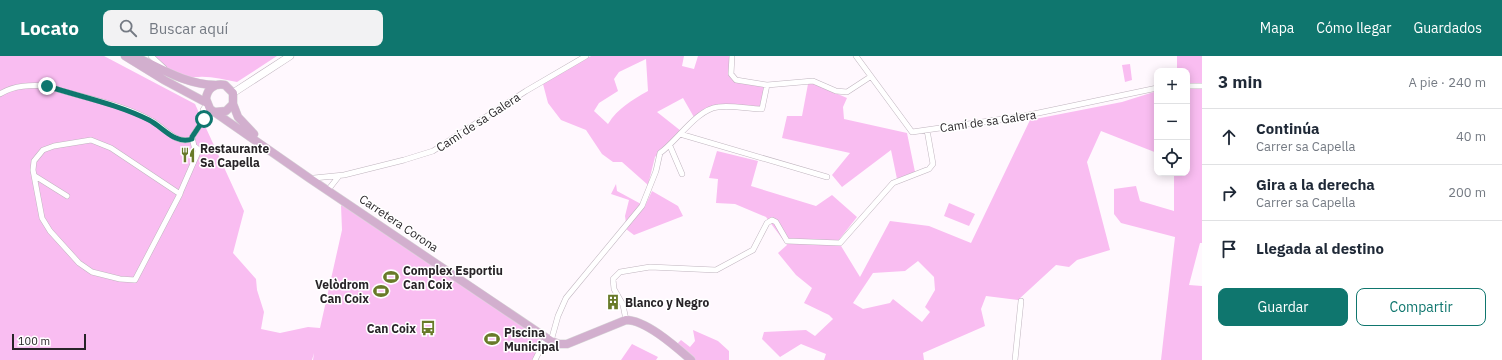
<!DOCTYPE html>
<html lang="es">
<head>
<meta charset="utf-8">
<style>
	:root { --surface:#fff; --page:#f2f2f3; --text:#1f2937; --muted:#747a83; --line:#e0e1e3; --accent:#0f766e }
	body { margin:0; font-family:"IBM Plex Sans",sans-serif; background:var(--page); color:var(--text) }
	.controls { position:absolute; right:12px; top:12px; display:grid; overflow:hidden; border-radius:8px; box-shadow:0 2px 10px #0003 }
	.controls button { width:36px; height:36px; display:grid; place-items:center; padding:0; border:0; border-bottom:1px solid var(--line); background:var(--surface); color:var(--text); font:20px sans-serif }
	.scale { position:absolute; left:12px; bottom:10px; width:74px; box-sizing:border-box; padding-left:4px; border:2px solid #282428; border-top:0; font-size:11px; line-height:14px; white-space:nowrap; color:#282428; -webkit-text-stroke:3px #fff; paint-order:stroke }
	.stop { position:absolute; width:12px; height:12px; margin:-9px; border:3px solid #0f766e; border-radius:50%; background:#fff }
	.stop.end { background:#0f766e; border-color:#fff; box-shadow:0 1px 4px #0008 }
	.list { margin:0; padding:0; list-style:none }
	h2 { display:flex; justify-content:space-between; align-items:center; height:52px; margin:0; padding:0 16px; font-size:17px }
	h2 small { font-size:13px; font-weight:400; color:var(--muted) }
	.list li { display:grid; grid-template-columns:26px 1fr auto; gap:12px; align-items:center; box-sizing:border-box; height:56px; padding:0 16px; border-top:1px solid var(--line) }
	.list b { display:block; font-size:15px; white-space:nowrap }
	.list p { margin:0; font-size:13px; white-space:nowrap; color:var(--muted) }
	.list em { font-size:13px; font-style:normal; color:var(--muted) }
	.actions { display:flex; gap:8px; padding:12px 16px }
	.actions a { flex:1; padding:9px 0; border:1px solid var(--accent); border-radius:8px; text-align:center; font-size:14px; color:var(--accent) }
	.actions .main { background:var(--accent); color:#fff }
	.icon { flex:none; width:22px; height:22px; fill:none; stroke:currentColor; stroke-width:2; stroke-linecap:round; stroke-linejoin:round }
	.map { position:relative; flex:none; width:1202px; height:304px; overflow:hidden }
	header { display:flex; align-items:center; gap:24px; box-sizing:border-box; height:56px; padding:0 20px; background:var(--accent); color:#fff }
	header strong { font-size:19px }
	nav { display:flex; gap:22px; margin-inline-start:auto; font-size:14px }
	.search { width:280px; height:36px; background:var(--page); display:flex; align-items:center; gap:10px; box-sizing:border-box; padding:0 14px; border-radius:8px; color:var(--muted); font-size:15px }
	main { display:flex }
	aside { flex:1; background:var(--surface) }
	.map>svg:first-child { display:block }
</style>
</head>
<body>
<header>
<strong>Locato</strong>
<div class="search"><svg class="icon" aria-label="search" viewBox="0 0 24 24"><circle cx="10" cy="10" r="6"/><path d="M15 15l6 6"/></svg>Buscar aquí</div>
<nav><a>Mapa</a><a>Cómo llegar</a><a>Guardados</a></nav>
</header>
<main>
<div class="map">
<svg width="1202" height="304" viewBox="0 0 1202 304">
	<rect width="100%" height="100%" fill="#fff8fe"/>
	<path fill="#f9bdf1" fill-rule="evenodd" d="M 0,0 L 104,0 L 195,48 L 244,155 L 233,197 L 256,223 L 257,234 L 264,256 L 261,273 L 280,277 L 308,271 L 320,272 L 342,174 L 341,149 L 354,156 L 541,282 L 542,287 L 532,304 L 313,304 L 314,297 L 312,304 L 0,304 Z
		M 151,0 L 277,0 L 237,26 C 219,22 202,18 185,23 L 167,14 Z
		M 591,0 L 684,0 L 682,10 L 694,13 L 698,0 L 730,0 L 730,19 L 735,24 L 763,30 L 765,33 L 760,51 C 729,49 721,42 695,63 L 683,42 L 657,56 L 681,75 L 655,101 L 648,129 L 622,106 L 613,106 L 602,98 L 586,74 L 561,64 L 548,47 L 543,28 ZM 646,3 L 648,35 C 632,44 618,52 608,68 L 594,55 L 599,47 L 618,35 L 614,23 L 619,16 Z
		M 1177,0 L 1202,0 L 1202,187 L 1200,187 L 1189,229 L 1202,230 L 1202,304 L 1161,304 L 1175,181 L 1121,167 L 1114,158 L 1114,133 L 1136,130 L 1140,145 L 1174,155 L 1174,117 L 1187,117 L 1187,15 L 1177,15 Z
		M 1130,8 L 1132,24 L 1125,26 L 1122,9 Z
		M 812,27 L 847,42 L 843,51 L 844,63 L 907,77 L 915,116 L 897,123 L 891,94 L 842,131 L 832,119 L 850,97 L 782,82 L 787,60 L 802,60 L 808,28 Z
		M 1157,35 L 1157,97 L 1101,75 L 1087,106 L 1110,194 L 1077,204 L 1069,211 L 1056,209 L 1018,244 L 986,240 L 981,253 L 985,270 L 923,297 L 924,304 L 824,304 L 826,298 L 801,288 L 780,301 L 762,283 L 764,276 L 806,274 L 815,280 L 833,263 L 829,259 L 804,247 L 812,232 L 796,219 L 778,197 L 787,189 L 766,161 L 735,148 L 716,147 L 718,123 L 709,122 L 717,95 L 758,105 L 751,130 L 816,150 L 832,139 L 857,161 L 838,185 L 860,221 L 890,165 L 929,170 L 971,187 L 1030,64 L 1122,46 ZM 918,205 L 934,221 L 935,234 L 925,251 L 930,256 L 922,266 L 893,243 L 890,247 L 863,253 L 853,247 L 873,217 L 905,215 Z
		M 616,128 L 617,135 L 641,148 L 626,167 L 625,160 L 629,144 L 611,138 Z
		M 652,135 L 678,150 L 683,160 L 634,179 L 626,173 L 645,150 Z
		M 949,147 L 975,158 L 969,170 L 944,160 Z
		M 693,274 L 718,285 L 729,295 L 729,304 L 695,304 L 677,288 L 681,284 L 690,291 L 695,285 Z
		M 632,288 L 658,301 L 656,304 L 621,304 Z"/>
	<g fill="none" stroke-linecap="round" stroke-linejoin="round">
		<defs>
			<path id="minor" d="M 151,0 L 164,12
				M 732,0 L 731,18 L 736,24 L 767,29 L 813,25 L 836,35 L 847,36 L 870,21
				M 856,0 L 912,76 L 1024,60 L 1157,32
				M 1187,30 L 1202,30
				M 0,38 C 14,29 31,29 47,30 C 82,42 121,47 152,65 C 165,72 176,89 192,83
				M 680,78 L 827,121
				M 670,90 L 682,118
				M 35,120 L 67,140
				M 314,122 L 344,119 L 404,104 L 433,95 L 526,35 L 586,0
				M 328,134 L 339,120
				M 180,138 L 111,92 L 91,84 L 54,90 L 43,94 L 34,105 L 33,114 L 42,162 L 50,175 L 79,207 L 92,216 L 120,223 L 135,224 L 180,138 L 181,135 L 199,94 L 194,90 L 192,81 L 204,63 L 203,54 L 207,48
				M 626,264 L 623,249 L 614,233 L 613,223 L 620,216 L 650,211 L 716,214 L 753,194 L 767,167 L 772,164 L 776,166 L 787,185 L 840,187 L 893,127 L 929,113 L 933,108 L 927,74
				M 551,285 L 558,260 L 566,242 L 642,150 L 656,115 L 660,97 C 677,85 697,53 718,51 C 732,49 749,53 762,53 L 767,29
				M 535,304 L 546,282
				M 1015,304 L 1021,245"/>
			<path id="tertiary" d="M 233,37 L 290,0"/>
			<path id="primary" d="M 125,0 L 164,24 L 207,47
				M 134,0 C 160,12 186,29 216,29
				M 233,48 L 238,61 L 254,78
				M 215,56 L 226,55 L 233,48 L 233,37 L 225,29 C 214,27 207,33 206,43 L 210,53 L 309,122 L 551,285 L 559,288 L 567,288 L 626,264 C 646,264 676,291 691,304"/>
		</defs>
		<use href="#minor" stroke="#c0b5bf" stroke-width="6"/>
		<use href="#tertiary" stroke="#c0b5bf" stroke-width="8"/>
		<use href="#primary" stroke="#d8d8d8" stroke-width="9"/>
		<use href="#minor" stroke="#fff" stroke-width="5"/>
		<use href="#tertiary" stroke="#fff" stroke-width="7"/>
		<use href="#primary" stroke="#d2afce" stroke-width="8"/>
	</g>
	<g fill="none" stroke-linecap="round" stroke-linejoin="round">
		<path stroke="#0f766e" stroke-width="5" d="M 47,30 C 81,41 117,48 149,64 C 163,71 175,89 192,83 L 192,81 L 204,63"/>
	</g>
	<defs>
		<symbol id="restaurant-bare" viewBox="-9 -9 18 18"><path d="M-5-6h1v4h1v-4h1v4h1v-4h1v5L-1.5 .5V6h-2V.5L-5-1ZM5-6V6H3V1.5H1.5Q1.5-4 5-6Z" fill="#687a29" stroke="#fff" stroke-width="2.5" paint-order="stroke"/></symbol>
		<symbol id="stadium-bare" viewBox="-9 -9 18 18"><path d="M0-5a6.5 5 0 1 0 0 10a6.5 5 0 1 0 0-10ZM-3.5-1.8h7v3.6h-7Z" fill="#687a29" stroke="#fff" stroke-width="2.5" paint-order="stroke"/></symbol>
		<symbol id="building-bare" viewBox="-9 -9 18 18"><path d="M-4-6H4V6H1V3H-1V6H-4ZM-2.5-4.3h1.7v1.8h-1.7ZM.8-4.3h1.7v1.8H.8ZM-2.5-1h1.7V.8h-1.7ZM.8-1h1.7V.8H.8Z" fill="#687a29" stroke="#fff" stroke-width="2.5" paint-order="stroke"/></symbol>
		<symbol id="bus-bare" viewBox="-9 -9 18 18"><path d="M-5-6H5V4H4V6H2V4H-2V6H-4V4H-5ZM-3.5-4V0h7V-4ZM-3.5 1.2v1.5H-2V1.2ZM2 1.2v1.5H3.5V1.2Z" fill="#687a29" stroke="#fff" stroke-width="2.5" paint-order="stroke"/></symbol>
	</defs>
	<g fill-rule="evenodd">
		<use href="#restaurant-bare" x="177" y="88" width="22" height="22"/>
		<use href="#stadium-bare" x="380" y="210" width="22" height="22"/>
		<use href="#stadium-bare" x="370" y="224" width="22" height="22"/>
		<use href="#building-bare" x="602" y="235" width="22" height="22"/>
		<use href="#bus-bare" x="417" y="261" width="22" height="22"/>
		<use href="#stadium-bare" x="481" y="272" width="22" height="22"/>
	</g>
	<g text-anchor="middle" dominant-baseline="central" stroke-width="3" stroke-linejoin="round" paint-order="stroke">
		<g font-size="12" fill="#282428" stroke="#fff">
			<text transform="translate(988 65) rotate(-8)">Camí de sa Galera</text>
			<text transform="translate(478 66) rotate(-33)">Camí de sa Galera</text>
			<text transform="translate(399 167) rotate(34)">Carretera Corona</text>
		</g>
		<g font-size="12" font-weight="bold" fill="#282428" stroke="#fff" text-anchor="start">
			<text x="200" y="92">Restaurante<tspan x="200" dy="14">Sa Capella</tspan></text>
			<text x="403" y="214">Complex Esportiu<tspan x="403" dy="14">Can Coix</tspan></text>
			<text x="369" y="228" text-anchor="end">Velòdrom<tspan x="369" dy="14">Can Coix</tspan></text>
			<text x="625" y="246">Blanco y Negro</text>
			<text x="416" y="272" text-anchor="end">Can Coix</text>
			<text x="504" y="276">Piscina<tspan x="504" dy="14">Municipal</tspan></text>
		</g>
	</g>
</svg>
<div class="controls">
<button>+</button>
<button>−</button>
<button><svg class="icon" aria-label="locate" viewBox="0 0 24 24"><circle cx="12" cy="12" r="6"/><path d="M12 2v4M12 18v4M2 12h4M18 12h4"/></svg></button>
</div>
<div class="scale">100 m</div>
<div class="stop" style="left:204px;top:63px"></div>
<div class="stop end" style="left:47px;top:30px"></div>
</div>
<aside>
<h2>3 min<small>A pie · 240 m</small></h2>
<ul class="list">
<li><svg class="icon" aria-label="ahead" viewBox="0 0 24 24"><path d="M12 20V5M6 11l6-6 6 6"/></svg><div><b>Continúa</b><p>Carrer sa Capella</p></div><em>40 m</em></li>
<li><svg class="icon" aria-label="right" viewBox="0 0 24 24"><path d="M7 20v-9h11M14 6l5 5-5 5"/></svg><div><b>Gira a la derecha</b><p>Carrer sa Capella</p></div><em>200 m</em></li>
<li><svg class="icon" aria-label="arrive" viewBox="0 0 24 24"><path d="M6 21V4h12l-3 4 3 4H6"/></svg><div><b>Llegada al destino</b></div></li>
</ul>
<div class="actions"><a class="main">Guardar</a><a>Compartir</a></div>
</aside>
</main>
</body>
</html>
